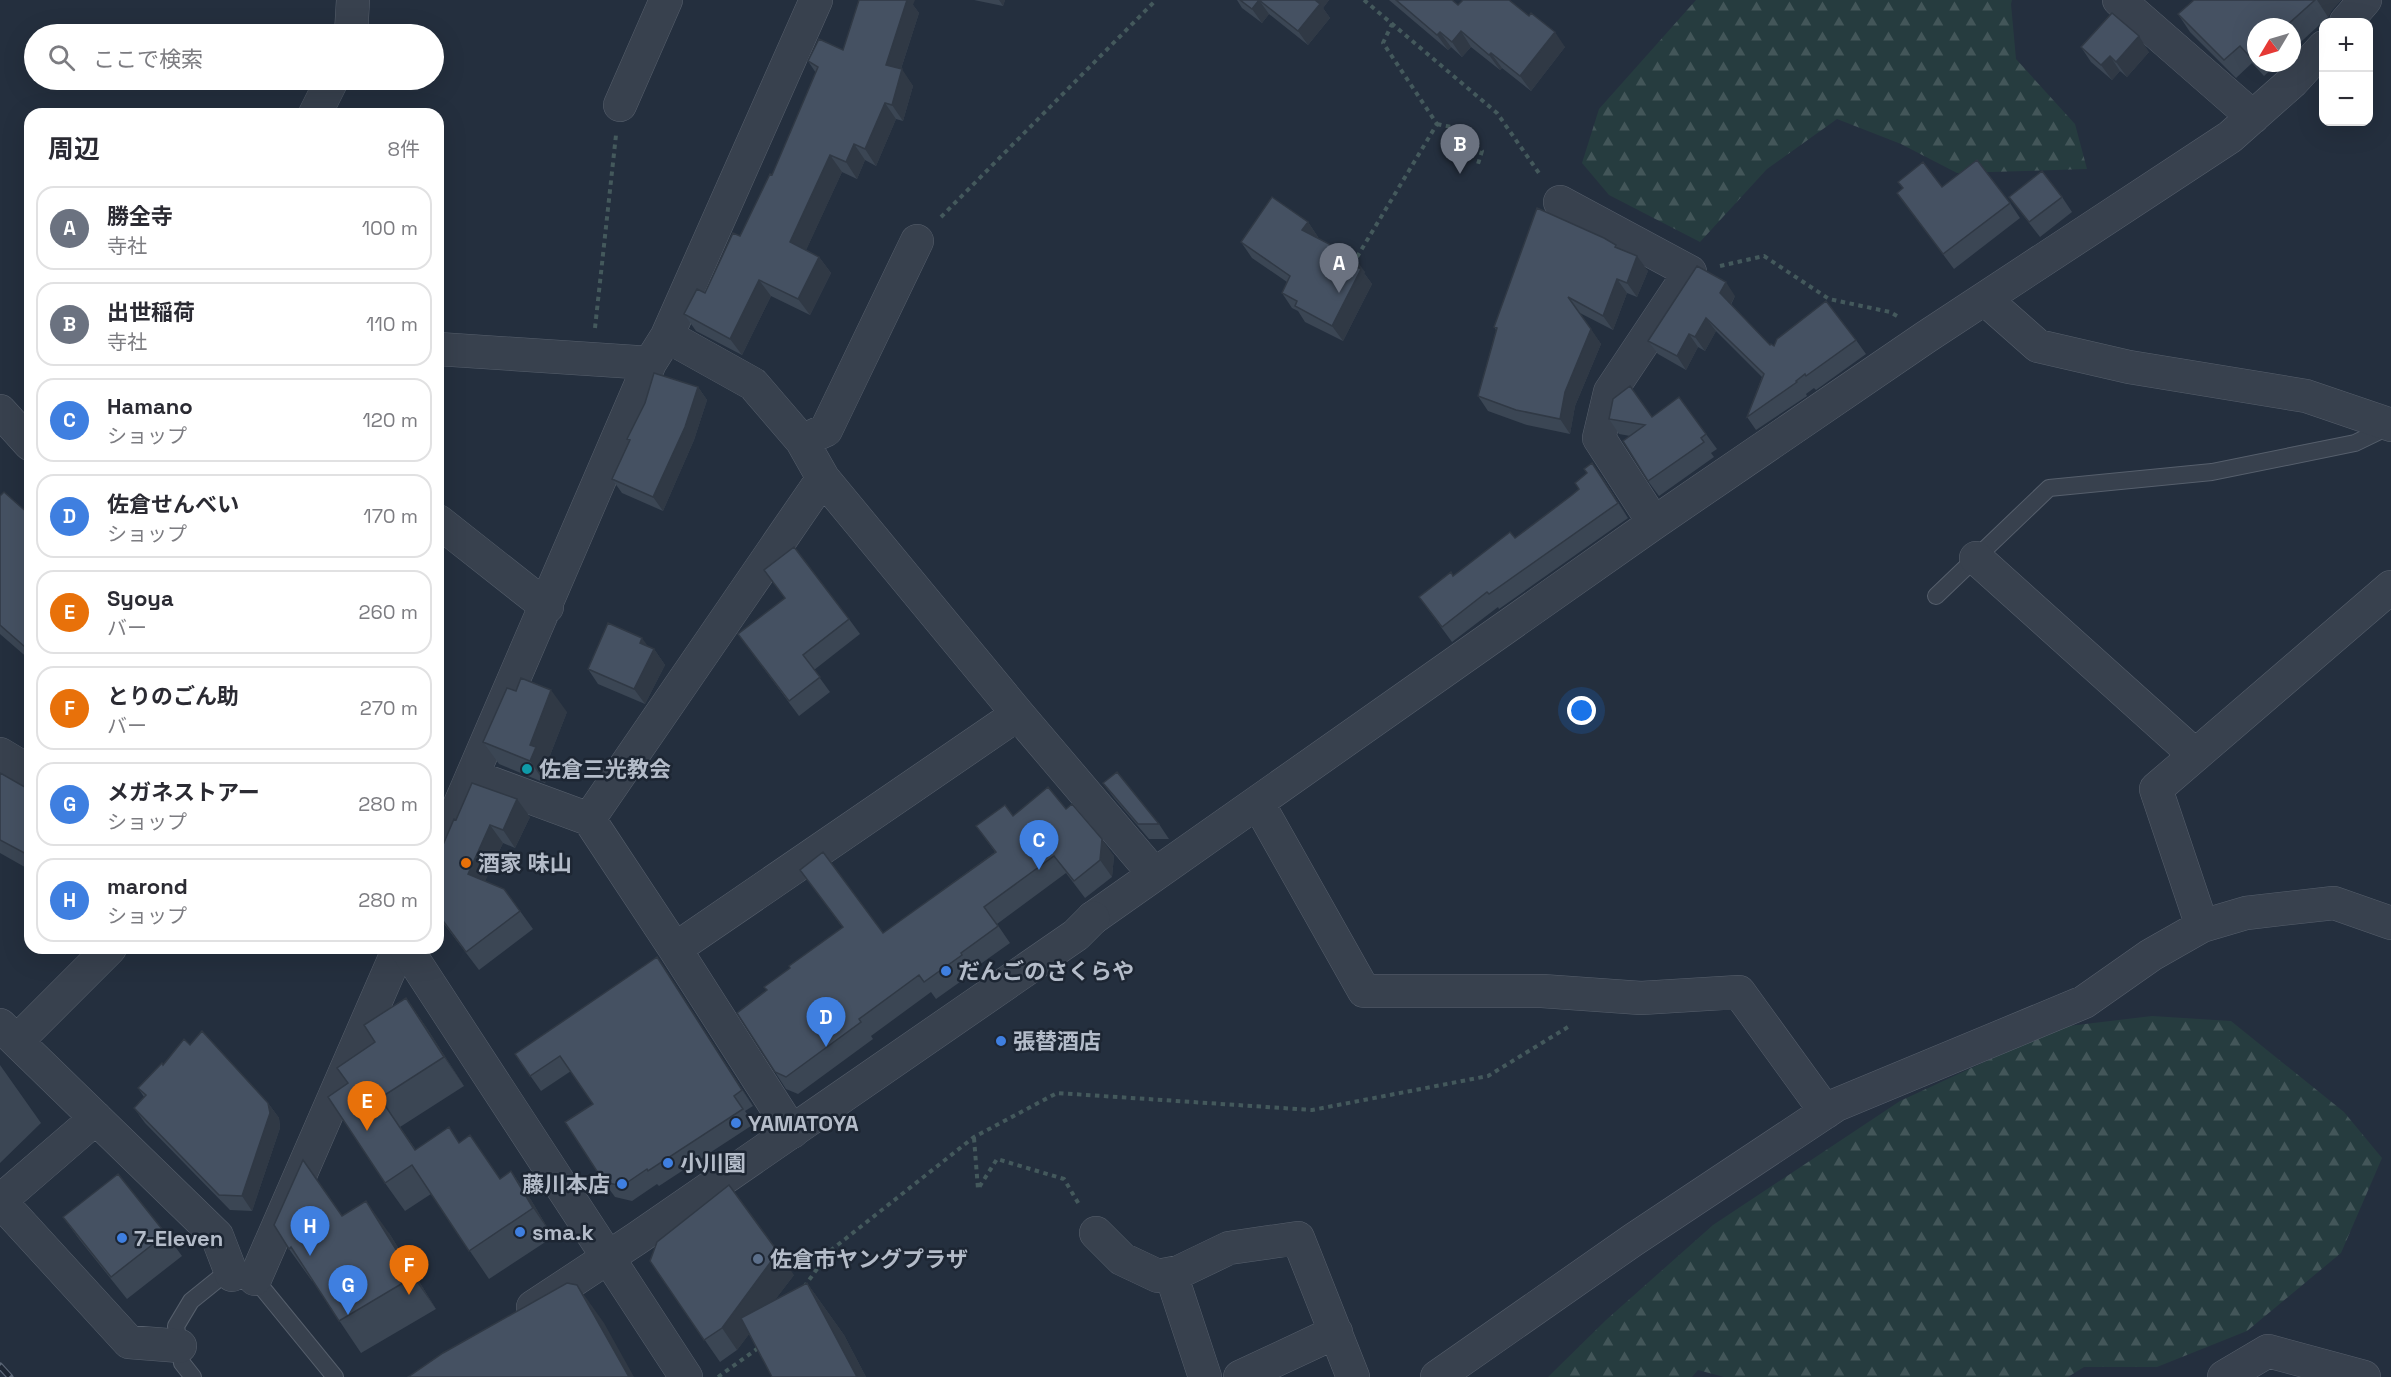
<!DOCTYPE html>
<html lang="ja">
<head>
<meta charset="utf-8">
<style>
	:root { --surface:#fff; --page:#f2f2f3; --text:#2b2b33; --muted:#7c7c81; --line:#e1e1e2; --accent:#1a73e8 }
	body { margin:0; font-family:"Space Grotesk","Noto Sans JP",sans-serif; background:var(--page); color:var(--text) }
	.controls { position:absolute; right:18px; top:18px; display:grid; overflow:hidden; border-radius:12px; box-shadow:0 6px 24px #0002 }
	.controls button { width:54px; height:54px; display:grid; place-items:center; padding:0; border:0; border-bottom:2px solid var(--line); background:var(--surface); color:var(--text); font:30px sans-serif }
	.compass { position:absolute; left:2247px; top:18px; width:54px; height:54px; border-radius:50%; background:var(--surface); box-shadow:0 6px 24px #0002; rotate:232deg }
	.you { position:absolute; left:1582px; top:711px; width:21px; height:21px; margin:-15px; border:4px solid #fff; border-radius:50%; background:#1a73e8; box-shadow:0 0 0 9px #1a73e833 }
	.badge { display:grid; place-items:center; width:39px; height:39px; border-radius:50%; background:var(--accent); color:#fff; font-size:20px; font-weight:700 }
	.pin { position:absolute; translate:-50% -50px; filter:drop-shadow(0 2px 3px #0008) }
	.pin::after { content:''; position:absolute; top:32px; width:21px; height:18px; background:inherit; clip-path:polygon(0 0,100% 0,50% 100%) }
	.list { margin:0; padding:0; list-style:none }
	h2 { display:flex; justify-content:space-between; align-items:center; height:78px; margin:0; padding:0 24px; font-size:26px }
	h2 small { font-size:20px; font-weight:400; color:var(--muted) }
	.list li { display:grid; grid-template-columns:39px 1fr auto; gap:18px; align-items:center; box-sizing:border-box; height:84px; margin:0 12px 12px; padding:0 12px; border:2px solid var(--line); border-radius:18px }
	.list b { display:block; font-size:22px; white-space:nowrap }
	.list p { margin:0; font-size:20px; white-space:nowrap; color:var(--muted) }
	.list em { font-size:20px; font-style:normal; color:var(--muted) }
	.icon { flex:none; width:33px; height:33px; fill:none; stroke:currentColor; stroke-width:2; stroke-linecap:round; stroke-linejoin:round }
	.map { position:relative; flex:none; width:2391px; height:1377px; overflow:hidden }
	.search { position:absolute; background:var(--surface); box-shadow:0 6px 24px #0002; left:24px; top:24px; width:420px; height:66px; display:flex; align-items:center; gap:15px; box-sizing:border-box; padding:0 21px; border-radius:33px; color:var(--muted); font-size:22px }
	.panel { position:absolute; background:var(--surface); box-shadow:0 6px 24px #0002; left:24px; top:108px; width:420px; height:846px; border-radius:18px }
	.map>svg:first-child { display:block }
</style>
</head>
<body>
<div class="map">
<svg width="2391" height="1377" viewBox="0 0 2391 1377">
	<defs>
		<pattern id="forest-firs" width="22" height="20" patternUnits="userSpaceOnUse" patternTransform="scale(1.5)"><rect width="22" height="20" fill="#263c3f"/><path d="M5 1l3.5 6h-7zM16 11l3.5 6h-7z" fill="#435659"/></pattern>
	</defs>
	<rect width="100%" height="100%" fill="#242f3e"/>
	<path fill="url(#forest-firs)" d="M 1696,0 L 2012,0 L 2011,4 L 2016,59 L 2075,124 L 2087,169 L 1957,173 L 1901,144 L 1837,119 L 1767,169 L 1700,242 L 1609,195 L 1582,163 L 1599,109 Z
		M 2152,1016 L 2231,1021 L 2344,1112 L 2382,1158 L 2341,1253 L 2247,1331 L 2157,1367 L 2084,1367 L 2068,1377 L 1724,1377 L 1698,1370 L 1692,1377 L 1548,1377 L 1606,1320 L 1713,1225 L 1900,1101 L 2060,1027 Z"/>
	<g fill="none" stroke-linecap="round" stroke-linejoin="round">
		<defs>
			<path id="service" d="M 1936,596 L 2049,488 L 2212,472 L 2355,443 L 2390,426
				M 193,1377 L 182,1363 L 176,1326 L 191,1301 L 222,1276 L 232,1275 L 255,1279 L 335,1377"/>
			<path id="minor" d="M 2119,0 L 2253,117
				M 2346,22 L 2365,0
				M 351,34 L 353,0
				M 620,105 L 666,0
				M 315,114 L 332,80
				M 1560,202 L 1690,272 L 1610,392 L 1599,438 L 1654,523
				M 1986,300 L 2038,346 L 2129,367 L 2306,396 L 2391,425
				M 667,336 L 753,384 L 802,441 L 823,478 L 1018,714 L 1154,874
				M 438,349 L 650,363
				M 802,441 L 826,430 L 917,241
				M 438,521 L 547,607
				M 1976,558 L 2195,755
				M 0,754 L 30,772
				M 472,776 L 589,819
				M 1258,803 L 1364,991 L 1542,991 L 1641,998 L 1739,992 L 1826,1112
				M 438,855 L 650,363 L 667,336 L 816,0
				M 1093,918 L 1654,523 L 1926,337 L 2230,137 L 2292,82 L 2324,47
				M 2202,926 L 2156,789 L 2391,587
				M 675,949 L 1018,714
				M 0,1025 L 217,1236 L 232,1275
				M 17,1041 L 110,948
				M 96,1118 L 0,1201 L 129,1342 L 180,1346
				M 792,1132 L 675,949 L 589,819 L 823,478
				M 1096,1233 L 1122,1259 L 1158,1276 L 1179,1272 L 1229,1248 L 1298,1238 L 1353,1377
				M 1171,1274 L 1205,1377
				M 255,1279 L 399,948
				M 1240,1377 L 1336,1332
				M 1437,1377 L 1633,1240 L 1836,1105 L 2084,1002 L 2151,955 L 2202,926 L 2246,913 L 2334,903 L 2391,923
				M 2224,1377 L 2268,1351 L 2364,1377"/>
			<path id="tertiary" d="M 0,411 L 30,444
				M 406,948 L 686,1377
				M 533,1307 L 636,1239 L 1076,935 L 1093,918"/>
		</defs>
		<use href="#service" stroke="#565f6c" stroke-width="18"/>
		<use href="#minor" stroke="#565f6c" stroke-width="34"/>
		<use href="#tertiary" stroke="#565f6c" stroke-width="34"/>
		<path stroke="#44595c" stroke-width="4" stroke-dasharray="4.5 4.5" stroke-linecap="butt" d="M 1364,0 L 1497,113 L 1541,176
			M 1437,124 L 1456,128 L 1482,151 L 1478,164
			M 941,217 L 1156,0
			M 1357,257 L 1437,124 L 1383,43 L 1392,24
			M 1720,266 L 1764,256 L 1829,299 L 1890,312 L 1897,316
			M 595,328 L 616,135
			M 974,1138 L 978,1189 L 997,1159 L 1064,1179 L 1080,1206
			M 804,1287 L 830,1251 L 974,1137 L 1057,1093 L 1312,1110 L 1488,1076 L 1568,1027
			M 718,1377 L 761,1346"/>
		<use href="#service" stroke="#38414e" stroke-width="16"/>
		<use href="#minor" stroke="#38414e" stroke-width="33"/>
		<use href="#tertiary" stroke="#38414e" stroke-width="33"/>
		<defs>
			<path id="rail" d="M 0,1366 L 10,1377"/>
		</defs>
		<use href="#rail" stroke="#5a6575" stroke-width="7"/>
		<use href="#rail" stroke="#1d2633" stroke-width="4.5" stroke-dasharray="14" stroke-linecap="butt"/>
	</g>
	<path fill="#3b4654" d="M 974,0 L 1005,0 L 1003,6 Z
		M 1237,0 L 1329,0 L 1323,8 L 1330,18 L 1308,45 L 1269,14 L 1262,23 L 1242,8 Z
		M 1389,0 L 1452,0 L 1458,5 L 1565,47 L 1531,91 L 1502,68 L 1500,70 L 1471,47 L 1462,57 L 1451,47 L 1448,50 Z
		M 2194,0 L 2341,0 L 2332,10 L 2328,17 L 2292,50 L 2292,27 L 2256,27 L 2256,63 L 2278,63 L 2264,76 L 2252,63 L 2236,78 L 2190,32 L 2178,14 Z
		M 913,5 L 919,13 L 901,69 L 913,86 L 903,121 L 896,119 L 876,166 L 865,160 L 857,179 L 842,172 L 806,250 L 819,257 L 831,273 L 810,315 L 771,296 L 742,355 L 696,331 L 684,314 L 705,293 L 740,236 L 772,175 L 816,73 L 808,61 L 843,50 Z
		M 2081,47 L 2149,52 L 2127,77 L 2120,71 L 2112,80 L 2091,62 Z
		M 1942,187 L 2010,203 L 2020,218 L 1954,269 L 1897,193 Z
		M 2009,197 L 2062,197 L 2072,212 L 2040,237 Z
		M 1308,222 L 1318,237 L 1318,238 L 1365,272 L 1364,273 L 1372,284 L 1343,341 L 1305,322 L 1298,311 L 1292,308 L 1282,293 L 1287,282 L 1252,258 L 1241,242 Z
		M 1619,249 L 1648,271 L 1637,297 L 1627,293 L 1613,330 L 1578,312 L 1601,344 L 1575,406 L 1570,434 L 1527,425 L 1488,411 L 1478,396 L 1496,330 L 1494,327 Z
		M 1735,296 L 1731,305 L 1770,345 L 1774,346 L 1856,340 L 1866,354 L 1816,390 L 1814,388 L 1806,394 L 1807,396 L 1756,430 L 1747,417 L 1762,377 L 1716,331 L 1705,351 L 1698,347 L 1686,370 L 1658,354 L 1648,341 Z
		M 698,387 L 707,400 L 694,440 L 663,511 L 622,493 L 612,479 L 629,442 L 627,439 Z
		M 1652,417 L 1706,434 L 1717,449 L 1711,453 L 1714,457 L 1659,496 L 1648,481 L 1630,436 L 1619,434 L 1609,419 Z
		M 1603,478 L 1628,518 L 1499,609 L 1498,607 L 1452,642 L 1419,597 L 1515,538 Z
		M 0,496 L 30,515 L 30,660 L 0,634 Z
		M 764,570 L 849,619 L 860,634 L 814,670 L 830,692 L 799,716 L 738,634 L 785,598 Z
		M 648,646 L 654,649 L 665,665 L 645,704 L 598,684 L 588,669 Z
		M 567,712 L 547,763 L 551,769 L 545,783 L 499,764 L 483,742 Z
		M 0,773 L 30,790 L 30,870 L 0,853 Z
		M 1103,783 L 1159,824 L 1169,839 L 1149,839 L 1114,798 Z
		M 1066,809 L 1114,856 L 1112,877 L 1085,898 L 1066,873 L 997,924 L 1010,943 L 972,970 L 974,972 L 936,999 L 931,992 L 871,1036 L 873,1039 L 798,1094 L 786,1089 L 775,1072 L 767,990 L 790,968 L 843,928 L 800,870 L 883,933 L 995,852 L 976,826 L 1013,816 Z
		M 530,817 L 515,848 L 503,843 L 485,881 L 520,911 L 533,929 L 479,970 L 438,916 L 438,853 L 456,820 Z
		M 657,957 L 753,1106 L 745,1111 L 754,1124 L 659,1186 L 657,1184 L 632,1201 L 615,1197 L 604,1182 L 593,1104 L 571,1071 L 541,1091 L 515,1054 Z
		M 406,998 L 426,1027 L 464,1086 L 400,1127 L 416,1150 L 460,1143 L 500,1179 L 511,1171 L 531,1200 L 553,1237 L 489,1279 L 431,1194 L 405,1211 L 385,1183 L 348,1083 L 375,1042 Z
		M 190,1045 L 268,1103 L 279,1118 L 280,1128 L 252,1211 L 230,1210 L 145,1123 L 134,1108 L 144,1097 L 138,1088 L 163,1065 Z
		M 0,1065 L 41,1123 L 0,1163 Z
		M 342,1216 L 389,1233 L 436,1309 L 361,1353 L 312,1280 L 312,1281 L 289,1249 Z
		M 63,1217 L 166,1234 L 182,1256 L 127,1299 L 79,1239 Z
		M 650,1261 L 794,1275 L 774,1301 L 807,1283 L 844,1335 L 866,1377 L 772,1377 L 749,1334 L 737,1350 L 720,1362 Z"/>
	<path fill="#303945" d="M 904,0 L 915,0 L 913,5 L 919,13 L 897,81 L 886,65 Z
		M 999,0 L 1005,0 L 1003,6 Z
		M 1259,0 L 1269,14 L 1262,23 L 1252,9 Z
		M 1313,0 L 1329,0 L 1323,8 L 1330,18 L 1308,45 L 1298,31 Z
		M 2317,0 L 2341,0 L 2332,10 L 2328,17 Z
		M 1461,31 L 1471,47 L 1462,57 L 1452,42 Z
		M 1440,32 L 1451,47 L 1448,50 L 1437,35 Z
		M 1555,32 L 1565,47 L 1531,91 L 1520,76 Z
		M 2139,36 L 2149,52 L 2127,77 L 2116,62 Z
		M 1491,53 L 1502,68 L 1500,70 L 1489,55 Z
		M 2110,56 L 2120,71 L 2112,80 L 2101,65 Z
		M 902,69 L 913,86 L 903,121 L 892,105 Z
		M 885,103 L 896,119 L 876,166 L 865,149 Z
		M 854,144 L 865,160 L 857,179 L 846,162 Z
		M 830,155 L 842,172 L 802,259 L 790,242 Z
		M 1308,222 L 1318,237 L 1313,245 L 1302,230 Z
		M 1637,256 L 1648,271 L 1637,297 L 1627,283 Z
		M 819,257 L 831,273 L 810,315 L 798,299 Z
		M 1354,257 L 1365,272 L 1364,273 L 1372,284 L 1343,341 L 1332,326 L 1350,264 Z
		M 1617,279 L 1627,293 L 1613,330 L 1603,316 Z
		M 759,280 L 771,296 L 742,355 L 730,339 Z
		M 1726,282 L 1735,296 L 1729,307 L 1720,293 Z
		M 1706,318 L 1716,331 L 1705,351 L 1695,337 Z
		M 1591,329 L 1601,344 L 1575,406 L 1570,434 L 1560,419 L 1565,392 Z
		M 1689,334 L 1698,347 L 1686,370 L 1677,356 Z
		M 698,387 L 707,400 L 694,440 L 663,511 L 653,497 Z
		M 1592,463 L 1603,478 L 1628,518 L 1618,503 Z
		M 642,638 L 653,653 L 654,649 L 665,665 L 645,704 L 634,689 L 640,643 Z
		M 30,641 L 30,654 L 25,647 Z
		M 551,690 L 567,712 L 547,763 L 551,769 L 545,783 L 530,761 L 530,745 Z
		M 517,799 L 530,817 L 515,848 L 503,830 Z
		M 490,825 L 503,843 L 480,892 L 468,874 Z
		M 1102,839 L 1114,856 L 1112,877 L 1100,860 Z
		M 657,957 L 668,973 L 753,1106 L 742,1090 Z
		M 406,998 L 426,1027 L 464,1086 L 444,1057 Z
		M 268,1103 L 279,1118 L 280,1128 L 252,1211 L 242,1196 Z
		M 511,1171 L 531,1200 L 553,1237 L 533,1208 Z
		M 366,1201 L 389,1233 L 436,1309 L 413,1277 Z
		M 778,1252 L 794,1275 L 737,1350 L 722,1328 Z
		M 807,1283 L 844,1335 L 866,1377 L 857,1377 Z
		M 577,1285 L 604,1323 L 634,1377 L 629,1377 Z"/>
	<path fill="#455162" stroke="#303945" stroke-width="1.5" d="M 859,0 L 907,0 L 886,65 L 902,69 L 892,105 L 885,103 L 865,149 L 854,144 L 846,162 L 830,155 L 790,242 L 819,257 L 798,299 L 759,280 L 730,339 L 684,314 L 697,289 L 705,293 L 733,233 L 740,236 L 770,174 L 772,175 L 818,67 L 808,61 L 819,39 L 843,50 Z
		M 1240,0 L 1315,0 L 1320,4 L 1298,31 L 1259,0 L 1252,9 Z
		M 1396,0 L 1452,0 L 1458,5 L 1463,0 L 1509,0 L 1529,16 L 1531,13 L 1555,32 L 1520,76 L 1491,53 L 1489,55 L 1461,31 L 1452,42 L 1440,32 L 1437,35 Z
		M 2194,0 L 2315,0 L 2285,27 L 2256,27 L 2256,54 L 2251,58 L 2240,46 L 2224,60 L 2178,14 Z
		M 2112,13 L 2139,36 L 2116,62 L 2110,56 L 2101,65 L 2081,47 Z
		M 1977,160 L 2010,203 L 1943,254 L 1897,193 L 1903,188 L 1898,182 L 1923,162 L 1942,187 Z
		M 2042,171 L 2062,197 L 2029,222 L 2009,197 Z
		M 1272,197 L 1308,222 L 1302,230 L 1354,257 L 1350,264 L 1361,269 L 1332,326 L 1295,306 L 1297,301 L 1282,293 L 1290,276 L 1241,242 Z
		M 1537,208 L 1604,238 L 1616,245 L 1615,247 L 1637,256 L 1627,283 L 1617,279 L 1603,316 L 1568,297 L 1591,329 L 1565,392 L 1560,419 L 1516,410 L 1478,396 L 1497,328 L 1494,327 Z
		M 1697,266 L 1726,282 L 1720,293 L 1770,345 L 1771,344 L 1774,346 L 1777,339 L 1826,301 L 1856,340 L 1806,376 L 1805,374 L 1796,381 L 1797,382 L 1747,417 L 1764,374 L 1706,318 L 1695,337 L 1689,334 L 1677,356 L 1648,341 Z
		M 654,373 L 698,387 L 685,427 L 653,497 L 612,479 L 630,440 L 627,439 L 645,403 Z
		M 1630,386 L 1652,417 L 1679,397 L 1706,434 L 1701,438 L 1704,442 L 1648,481 L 1623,441 L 1645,425 L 1609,419 L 1613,399 Z
		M 1592,463 L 1618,503 L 1489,594 L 1487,592 L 1442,627 L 1419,597 L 1451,572 L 1453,576 L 1510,532 L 1515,538 L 1572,495 L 1579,489 L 1575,483 L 1587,473 L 1584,469 Z
		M 4,492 L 30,515 L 30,641 L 25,647 L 0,625 L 0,496 Z
		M 794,547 L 849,619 L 803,655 L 820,677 L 789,701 L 738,634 L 785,598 L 764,570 Z
		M 608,623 L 642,638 L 640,643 L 654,649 L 634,689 L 588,669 Z
		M 521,678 L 551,690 L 530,745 L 536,747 L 530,761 L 483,742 L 507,688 L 516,691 Z
		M 1117,772 L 1159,824 L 1138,824 L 1103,783 Z
		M 0,773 L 30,790 L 30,856 L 0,840 Z
		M 472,783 L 517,799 L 503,830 L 490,825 L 468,874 L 504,889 L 520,911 L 466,952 L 438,914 L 438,853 L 443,845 L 454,819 L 456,820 Z
		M 1048,787 L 1066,809 L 1072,804 L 1102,839 L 1100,860 L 1074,881 L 1054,856 L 984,907 L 998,926 L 961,953 L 962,955 L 924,982 L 919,975 L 859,1019 L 861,1022 L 786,1077 L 775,1072 L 737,1013 L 767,990 L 764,987 L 790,968 L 789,966 L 843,927 L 800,870 L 823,852 L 883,933 L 996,852 L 976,826 L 1005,805 L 1013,816 Z
		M 657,957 L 742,1090 L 734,1096 L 743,1109 L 648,1171 L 647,1169 L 622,1186 L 604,1182 L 565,1122 L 593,1104 L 560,1056 L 530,1076 L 515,1054 Z
		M 406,998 L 444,1057 L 380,1098 L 415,1150 L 449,1127 L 459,1143 L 470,1135 L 500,1179 L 511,1171 L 533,1208 L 469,1251 L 412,1165 L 385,1183 L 328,1097 L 348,1083 L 337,1068 L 375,1042 L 364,1025 Z
		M 202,1031 L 268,1103 L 270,1113 L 242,1196 L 219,1195 L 134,1108 L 146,1095 L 138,1088 L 162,1063 L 163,1065 L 184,1039 L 190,1045 Z
		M 303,1160 L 342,1216 L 366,1201 L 413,1277 L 339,1321 L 291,1247 L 289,1249 L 274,1225 Z
		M 118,1174 L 166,1234 L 111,1277 L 63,1217 Z
		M 729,1185 L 778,1252 L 722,1328 L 704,1340 L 650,1261 L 657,1242 Z
		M 567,1283 L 577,1285 L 629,1377 L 408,1377 L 443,1353 Z
		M 807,1283 L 857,1377 L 772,1377 L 741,1318 Z"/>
	<circle fill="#0f9aa8" stroke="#1d2633" stroke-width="2" cx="527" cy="769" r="6"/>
	<circle fill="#e8710a" stroke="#1d2633" stroke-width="2" cx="466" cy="863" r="6"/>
	<g fill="#3f7fe0" stroke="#1d2633" stroke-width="2">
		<circle cx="946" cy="971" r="6"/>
		<circle cx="1001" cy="1041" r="6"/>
		<circle cx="736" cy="1123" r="6"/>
		<circle cx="668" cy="1163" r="6"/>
		<circle cx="622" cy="1184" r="6"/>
		<circle cx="520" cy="1232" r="6"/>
		<circle cx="122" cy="1238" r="6"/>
	</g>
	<circle fill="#5c6f8a" stroke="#1d2633" stroke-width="2" cx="758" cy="1259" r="6"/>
	<g text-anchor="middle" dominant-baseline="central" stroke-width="5" stroke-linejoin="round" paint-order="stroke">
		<g font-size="22" font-weight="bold" fill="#b4bcc9" stroke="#1d2633" text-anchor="start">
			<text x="539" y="769">佐倉三光教会</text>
			<text x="478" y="863">酒家 味山</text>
			<text x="958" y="971">だんごのさくらや</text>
			<text x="1013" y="1041">張替酒店</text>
			<text x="748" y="1123">YAMATOYA</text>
			<text x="680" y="1163">小川園</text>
			<text x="610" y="1184" text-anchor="end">藤川本店</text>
			<text x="532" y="1232">sma.k</text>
			<text x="134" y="1238">7-Eleven</text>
			<text x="770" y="1259">佐倉市ヤングプラザ</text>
		</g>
	</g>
</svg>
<div class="controls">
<button>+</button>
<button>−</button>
</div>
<svg class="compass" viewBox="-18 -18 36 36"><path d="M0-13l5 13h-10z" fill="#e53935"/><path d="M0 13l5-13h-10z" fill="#7c7c81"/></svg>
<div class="you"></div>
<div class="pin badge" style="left:1339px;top:293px;background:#6b7280">A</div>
<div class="pin badge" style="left:1460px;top:174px;background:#6b7280">B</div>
<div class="pin badge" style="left:1039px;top:870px;background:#3f7fe0">C</div>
<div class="pin badge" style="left:826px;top:1047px;background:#3f7fe0">D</div>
<div class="pin badge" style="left:367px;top:1131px;background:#e8710a">E</div>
<div class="pin badge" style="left:409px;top:1295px;background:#e8710a">F</div>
<div class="pin badge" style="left:348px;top:1315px;background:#3f7fe0">G</div>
<div class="pin badge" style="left:310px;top:1256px;background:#3f7fe0">H</div>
<div class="search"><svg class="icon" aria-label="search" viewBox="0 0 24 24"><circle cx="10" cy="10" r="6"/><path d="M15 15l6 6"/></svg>ここで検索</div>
<section class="panel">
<h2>周辺<small>8件</small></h2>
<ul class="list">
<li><span class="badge" style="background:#6b7280">A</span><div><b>勝全寺</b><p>寺社</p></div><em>100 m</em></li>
<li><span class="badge" style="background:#6b7280">B</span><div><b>出世稲荷</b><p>寺社</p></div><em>110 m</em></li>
<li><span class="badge" style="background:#3f7fe0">C</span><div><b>Hamano</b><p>ショップ</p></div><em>120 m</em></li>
<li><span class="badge" style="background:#3f7fe0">D</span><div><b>佐倉せんべい</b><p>ショップ</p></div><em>170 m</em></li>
<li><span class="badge" style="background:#e8710a">E</span><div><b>Syoya</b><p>バー</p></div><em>260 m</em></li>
<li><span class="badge" style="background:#e8710a">F</span><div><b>とりのごん助</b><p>バー</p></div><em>270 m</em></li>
<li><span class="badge" style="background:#3f7fe0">G</span><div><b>メガネストアー</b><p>ショップ</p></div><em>280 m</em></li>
<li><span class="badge" style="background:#3f7fe0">H</span><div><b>marond</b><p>ショップ</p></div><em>280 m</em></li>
</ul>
</section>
</div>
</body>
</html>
